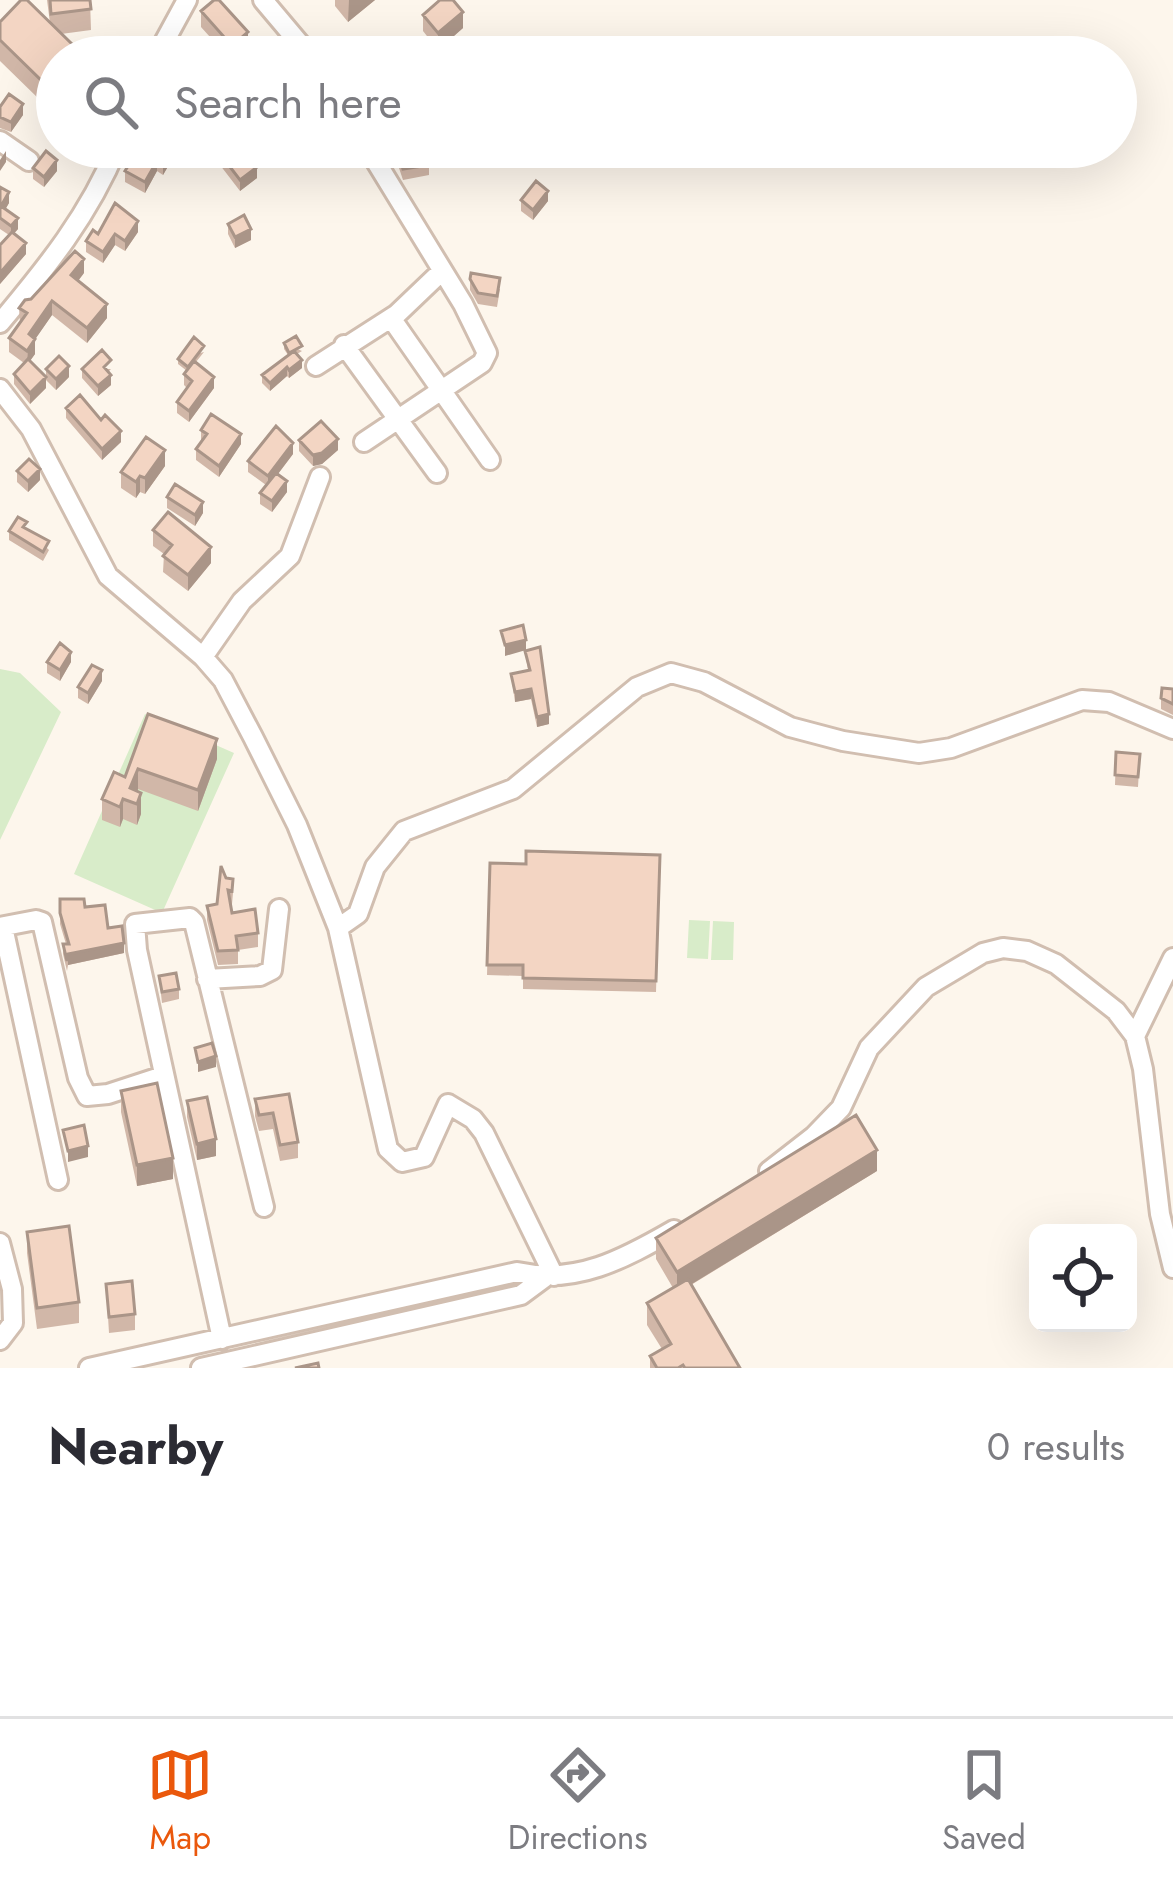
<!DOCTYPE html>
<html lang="en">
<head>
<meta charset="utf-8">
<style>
	:root { --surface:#fff; --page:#f7f7f7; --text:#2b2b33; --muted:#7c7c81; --line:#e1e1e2; --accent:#ea580c }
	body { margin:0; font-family:Jost,sans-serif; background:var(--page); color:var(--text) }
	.controls { position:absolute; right:36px; bottom:36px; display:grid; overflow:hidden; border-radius:18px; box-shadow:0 12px 48px #0002 }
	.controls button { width:108px; height:108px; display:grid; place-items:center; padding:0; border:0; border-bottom:3px solid var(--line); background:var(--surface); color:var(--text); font:60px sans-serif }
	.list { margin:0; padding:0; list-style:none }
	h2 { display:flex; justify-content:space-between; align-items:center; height:156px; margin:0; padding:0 48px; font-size:51px }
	h2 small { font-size:39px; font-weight:400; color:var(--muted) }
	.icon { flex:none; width:66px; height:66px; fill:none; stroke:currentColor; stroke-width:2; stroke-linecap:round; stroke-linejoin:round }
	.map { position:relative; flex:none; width:1173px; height:1368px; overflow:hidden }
	.search { position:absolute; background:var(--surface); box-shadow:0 12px 48px #0002; left:36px; right:36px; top:36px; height:132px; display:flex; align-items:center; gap:30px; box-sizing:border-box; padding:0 42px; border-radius:66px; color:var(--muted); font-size:45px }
	.sheet { height:348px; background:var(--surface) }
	nav { display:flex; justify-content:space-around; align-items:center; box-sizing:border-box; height:168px; border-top:3px solid var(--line); background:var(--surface); font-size:33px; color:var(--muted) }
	nav a { display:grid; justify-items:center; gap:6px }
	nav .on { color:var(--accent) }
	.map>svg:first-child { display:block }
</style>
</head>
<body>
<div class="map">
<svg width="1173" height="1368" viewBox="0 0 1173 1368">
	<rect width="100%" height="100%" fill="#fdf6ec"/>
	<path fill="#d8ecc9" d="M 0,669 L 20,673 L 61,712 L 0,840 Z
		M 145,714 L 234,753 L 162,913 L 74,874 Z
		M 689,920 L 710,921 L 708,959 L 687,958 Z
		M 713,921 L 734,922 L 733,960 L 711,960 Z"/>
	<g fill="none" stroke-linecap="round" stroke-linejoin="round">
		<defs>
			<path id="minor" d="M 263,0 L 311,57
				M 156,57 L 187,0
				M 0,141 L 29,161
				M 391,318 L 490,460
				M 0,323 C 47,267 89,215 117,147
				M 344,345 L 437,473
				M 316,366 L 397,314 L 442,271
				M 0,389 L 31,429 L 108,576 L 203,657 L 223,680 L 253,737 L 297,825 L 338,928 L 388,1149 L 402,1162 L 424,1157 L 448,1104 L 473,1119 L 484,1133 L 554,1276
				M 364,442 L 482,363 L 487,353 L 463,304 L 367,147
				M 203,657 L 242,601 L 290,556 L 320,477
				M 0,927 L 36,920 L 42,922 L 78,1078 L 87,1096 L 108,1094 L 163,1076
				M 3,927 L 58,1180
				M 338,928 L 358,914 L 375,867 L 404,831 L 513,789 L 637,687 L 671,673 L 704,682 L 790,727 L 843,741 L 919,753 L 951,748 L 1082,700 L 1109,702 L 1173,729
				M 207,979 L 260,976 L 272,970 L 279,909
				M 1135,1036 L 1173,958
				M 769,1171 L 814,1136 L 841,1108 L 869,1048 L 926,987 L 983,953 L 1003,948 L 1027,951 L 1056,964 L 1116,1011 L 1135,1036 L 1143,1069 L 1160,1214 L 1173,1268
				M 0,1243 L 12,1289 L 13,1323 L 0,1340
				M 222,1339 L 137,950 L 135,924 L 190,918 L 194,922 L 264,1207
				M 89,1368 L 517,1272 C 576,1285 624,1259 674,1230
				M 201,1368 L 521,1295 L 544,1278"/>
		</defs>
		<use href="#minor" stroke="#d1beb0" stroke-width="24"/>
		<use href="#minor" stroke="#fff" stroke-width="18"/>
	</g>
	<path fill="#d1b7a8" d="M 47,0 L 90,0 L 91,30 L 61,34 L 74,57 L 41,101 L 0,61 L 0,22 L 50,23 Z
		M 335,0 L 375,0 L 348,22 L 335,6 Z
		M 201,11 L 248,48 L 238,57 L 228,57 L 201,27 Z
		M 423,15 L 463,28 L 438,50 L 423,31 Z
		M 57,101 L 57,124 L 53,120 L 53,104 Z
		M 0,107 L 23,115 L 11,132 L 0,128 Z
		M 150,147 L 170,163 L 163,175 L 157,171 L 145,193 L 125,182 L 125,171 L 141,163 Z
		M 273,147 L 301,147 L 285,159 Z
		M 220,154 L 257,178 L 240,191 L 220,165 Z
		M 398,154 L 429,165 L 429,175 L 403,180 L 398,165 Z
		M 33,168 L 57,171 L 44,187 L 33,179 Z
		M 0,187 L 9,203 L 5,209 L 18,229 L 14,233 L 26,254 L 0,284 L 0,245 L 9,235 L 0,229 Z
		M 521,200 L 548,201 L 533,220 L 521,211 Z
		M 228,224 L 251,240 L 235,248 L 228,234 Z
		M 138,232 L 125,251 L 115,245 L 103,263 L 86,252 L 86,241 L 98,234 Z
		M 84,273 L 78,281 L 107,318 L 87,343 L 52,315 L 35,339 L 35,354 L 30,361 L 46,377 L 46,369 L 69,377 L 56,390 L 46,380 L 46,388 L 30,404 L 14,384 L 14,374 L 24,363 L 9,352 L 9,338 L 20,323 L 19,308 L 31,299 Z
		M 470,279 L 500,289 L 497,307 L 478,304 L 470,290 Z
		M 284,343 L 302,351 L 297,354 L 302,368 L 289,378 L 287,376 L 270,391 L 262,383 L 262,375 L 288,355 L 284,349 Z
		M 204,352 L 196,362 L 214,388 L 189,422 L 177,413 L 177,402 L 187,388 L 184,385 L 184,374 L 187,371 L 178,364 L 178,359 Z
		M 82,369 L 111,369 L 108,372 L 111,385 L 98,396 L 82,378 Z
		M 66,408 L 121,442 L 102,460 L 66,418 Z
		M 201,430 L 241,444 L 219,477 L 196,460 L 196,449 L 201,441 Z
		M 299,440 L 338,450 L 322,464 L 313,466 L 299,451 Z
		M 293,454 L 278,474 L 287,492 L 272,512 L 260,504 L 260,493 L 266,485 L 248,472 L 248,461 Z
		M 165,466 L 145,494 L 140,492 L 136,498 L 121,488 L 121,472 Z
		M 17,471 L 40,480 L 28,492 L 17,482 Z
		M 167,497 L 203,513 L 195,526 L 167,508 Z
		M 27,529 L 49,550 L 43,561 L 9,540 L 9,531 Z
		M 153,530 L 211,563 L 188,591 L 163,572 L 164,554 L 153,546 Z
		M 525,651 L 549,724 L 537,727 L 531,699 L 515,702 L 511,674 L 528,670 Z
		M 47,662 L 71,662 L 60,681 L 47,673 Z
		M 102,681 L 88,704 L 78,698 L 78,687 Z
		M 1173,689 L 1173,715 L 1161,709 L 1161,698 Z
		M 148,714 L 217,759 L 198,811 L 138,789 L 141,814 L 137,825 L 123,819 L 120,827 L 102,820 L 102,799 L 125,777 Z
		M 1116,752 L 1140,754 L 1138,787 L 1115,785 Z
		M 660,855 L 656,992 L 523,989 L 523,976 L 487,975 L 490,863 L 526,864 Z
		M 221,866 L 233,893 L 232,904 L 230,904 L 232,913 L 258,933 L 258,947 L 238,950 L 238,964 L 218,965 L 207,920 L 207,906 L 217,904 Z
		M 60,899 L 85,907 L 108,928 L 124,953 L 68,965 L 67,971 L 63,954 L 63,944 L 66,944 L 60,924 Z
		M 159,976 L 179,989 L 179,999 L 162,1003 Z
		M 121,1091 L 173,1179 L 137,1186 L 121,1112 Z
		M 289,1094 L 298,1142 L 298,1158 L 280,1161 L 273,1129 L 259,1131 L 255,1116 L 255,1099 Z
		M 187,1101 L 216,1156 L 197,1160 L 187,1117 Z
		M 877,1171 L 691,1285 L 740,1368 L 650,1368 L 650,1356 L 662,1349 L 647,1325 L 647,1303 L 673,1288 L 656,1259 L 656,1238 Z
		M 27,1232 L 79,1302 L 79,1323 L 37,1329 L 27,1253 Z
		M 106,1284 L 135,1314 L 135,1330 L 109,1333 Z"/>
	<path fill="#aa9588" d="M 349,0 L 375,0 L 348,22 Z
		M 463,12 L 463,28 L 438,50 L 438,33 Z
		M 248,32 L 248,48 L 238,57 L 232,57 L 232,46 Z
		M 57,63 L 57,84 L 41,101 L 41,80 Z
		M 23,104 L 23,115 L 11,132 L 11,122 Z
		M 287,147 L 301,147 L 285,159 L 285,149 Z
		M 6,151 L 6,162 L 0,171 L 0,160 Z
		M 170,153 L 170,163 L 163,175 L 163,164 Z
		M 57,160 L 57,171 L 44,187 L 44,177 Z
		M 157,161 L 157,171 L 145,193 L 145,182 Z
		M 257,167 L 257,178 L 240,191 L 240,180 Z
		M 548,191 L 548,201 L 533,220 L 533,210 Z
		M 9,192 L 9,203 L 1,217 L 1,206 Z
		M 18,218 L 18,229 L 11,237 L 11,226 Z
		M 138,221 L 138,232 L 125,251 L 125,241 Z
		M 251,229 L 251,240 L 235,248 L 235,237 Z
		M 115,234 L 115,245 L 103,263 L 103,252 Z
		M 26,243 L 26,254 L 0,284 L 0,273 Z
		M 84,259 L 84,273 L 71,290 L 71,275 Z
		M 52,301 L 52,315 L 34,341 L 35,339 L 35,354 L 27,365 L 29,334 Z
		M 107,304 L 107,318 L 87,343 L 87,328 Z
		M 302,360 L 302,368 L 289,378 L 289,370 Z
		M 69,366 L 69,377 L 56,390 L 56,379 Z
		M 287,367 L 287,376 L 270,391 L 270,383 Z
		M 111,375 L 111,385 L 98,396 L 98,386 Z
		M 46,377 L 46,388 L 30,404 L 30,393 Z
		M 214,377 L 214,388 L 189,422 L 189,411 Z
		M 121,431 L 121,442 L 102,460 L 102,449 Z
		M 241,434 L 241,444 L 219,477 L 219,466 Z
		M 338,439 L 338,450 L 322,464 L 313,466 L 313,455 Z
		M 293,443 L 293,454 L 268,487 L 268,476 Z
		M 165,450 L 165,466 L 145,494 L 145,478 Z
		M 40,469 L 40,480 L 28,492 L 28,481 Z
		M 140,476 L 140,492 L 136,498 L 136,482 Z
		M 287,481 L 287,492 L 272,512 L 272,501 Z
		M 203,502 L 203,513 L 195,526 L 195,515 Z
		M 211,547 L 211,563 L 188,591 L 188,575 Z
		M 526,640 L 526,650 L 505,656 L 505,645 Z
		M 71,652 L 71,662 L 60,681 L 60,670 Z
		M 102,670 L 102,681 L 88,704 L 88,693 Z
		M 531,689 L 531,699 L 515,702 L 515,692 Z
		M 549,714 L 549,724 L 537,727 L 537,717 Z
		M 217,739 L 217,759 L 198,811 L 198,790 Z
		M 138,769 L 138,789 L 133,803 L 130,788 Z
		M 141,793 L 141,814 L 137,825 L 137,804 Z
		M 123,799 L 123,819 L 120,827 L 120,807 Z
		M 124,943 L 124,953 L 68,965 L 68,954 Z
		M 216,1056 L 216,1067 L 198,1072 L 198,1062 Z
		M 216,1139 L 216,1156 L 197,1160 L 197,1144 Z
		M 88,1146 L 88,1157 L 68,1162 L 68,1151 Z
		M 877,1150 L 877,1171 L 677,1293 L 677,1272 Z
		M 173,1158 L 173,1179 L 137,1186 L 137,1165 Z"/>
	<path fill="#f3d5c3" stroke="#aa9588" stroke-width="3" d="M 21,0 L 27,0 L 74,46 L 63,57 L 57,57 L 57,63 L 41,80 L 0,40 L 0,22 Z
		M 50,0 L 90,0 L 91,9 L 51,14 Z
		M 214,0 L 219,0 L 248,32 L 232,46 L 201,11 Z
		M 440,0 L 453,0 L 463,12 L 438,33 L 423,15 Z
		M 9,94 L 23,104 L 11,122 L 0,117 L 0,107 Z
		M 150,147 L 160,147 L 170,153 L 163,164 L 157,161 L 145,182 L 125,171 L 133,158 L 141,163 Z
		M 229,147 L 240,147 L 257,167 L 240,180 L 220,154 Z
		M 427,149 L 429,165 L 403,169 L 398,154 Z
		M 46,151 L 57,160 L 44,177 L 33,168 Z
		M 536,181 L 548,191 L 533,210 L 521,200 Z
		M 0,187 L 9,192 L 1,206 L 18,218 L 11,226 L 0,218 Z
		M 115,203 L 138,221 L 125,241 L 115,234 L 103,252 L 86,241 L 93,230 L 98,234 Z
		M 244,215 L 251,229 L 235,237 L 228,224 Z
		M 12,232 L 26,243 L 0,273 L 0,245 Z
		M 75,251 L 84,259 L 71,275 L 107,304 L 87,328 L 52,301 L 29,334 L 35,339 L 27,351 L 9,338 L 27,313 L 19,308 L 25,300 L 31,299 Z
		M 471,273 L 500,278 L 497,296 L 478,293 L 470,279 Z
		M 296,336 L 302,346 L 289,353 L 284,343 Z
		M 194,337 L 204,346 L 188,367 L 178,359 Z
		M 102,350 L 111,360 L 104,367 L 111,375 L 98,386 L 82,369 Z
		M 294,351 L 302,360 L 289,370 L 287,367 L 270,383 L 262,375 Z
		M 59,356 L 69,366 L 56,379 L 46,369 Z
		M 28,359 L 46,377 L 30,393 L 14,374 Z
		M 194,361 L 214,377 L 189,411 L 177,402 L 192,381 L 184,374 Z
		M 80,395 L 101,420 L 105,415 L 121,431 L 102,449 L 66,408 Z
		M 211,414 L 241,434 L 219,466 L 196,449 L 207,434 L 201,430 Z
		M 321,421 L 338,439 L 322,453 L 313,455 L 299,440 Z
		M 276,426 L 293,443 L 268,476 L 248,461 Z
		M 146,437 L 165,450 L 145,478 L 140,476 L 136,482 L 121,472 Z
		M 29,459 L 40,469 L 28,481 L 17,471 Z
		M 276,473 L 287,481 L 272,501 L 260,493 Z
		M 175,484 L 203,502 L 195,515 L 167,497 Z
		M 168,512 L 211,547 L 188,575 L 163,556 L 172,545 L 153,530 Z
		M 18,517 L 27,522 L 23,527 L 49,541 L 43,552 L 9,531 Z
		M 523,625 L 526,640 L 505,645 L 501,631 Z
		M 60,643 L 71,652 L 60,670 L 47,662 Z
		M 540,647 L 549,714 L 537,717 L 531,689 L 515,692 L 511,674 L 530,670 L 525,651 Z
		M 92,665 L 102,670 L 88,693 L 78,687 Z
		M 1162,688 L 1173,689 L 1173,704 L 1161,698 Z
		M 148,714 L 217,739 L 198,790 L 138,769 L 130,788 L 141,793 L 137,804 L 123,799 L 120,807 L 102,799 L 114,772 L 125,777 Z
		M 1116,752 L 1140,754 L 1138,777 L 1115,775 Z
		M 526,851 L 660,855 L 656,981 L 523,978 L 523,965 L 487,965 L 490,863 L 526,864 Z
		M 221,866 L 226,878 L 233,879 L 232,891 L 228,890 L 232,913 L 255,909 L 258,933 L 236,936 L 238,950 L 218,951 L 207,906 L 217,904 Z
		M 60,899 L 84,899 L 85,907 L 105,905 L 108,928 L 122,926 L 124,943 L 68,954 L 67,961 L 63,944 L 69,944 L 60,913 Z
		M 176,973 L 179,989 L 162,992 L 159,976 Z
		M 212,1043 L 216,1056 L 198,1062 L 195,1048 Z
		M 157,1083 L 173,1158 L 137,1165 L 121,1091 Z
		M 289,1094 L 298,1142 L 280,1145 L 273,1113 L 259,1115 L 255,1099 Z
		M 207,1097 L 216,1139 L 197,1144 L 187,1101 Z
		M 856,1115 L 877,1150 L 677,1272 L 656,1238 Z
		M 84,1125 L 88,1146 L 68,1151 L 63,1130 Z
		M 69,1226 L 79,1302 L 37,1308 L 27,1232 Z
		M 688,1279 L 740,1368 L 685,1368 L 683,1365 L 678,1368 L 657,1368 L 650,1356 L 671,1344 L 647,1303 Z
		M 132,1281 L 135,1314 L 109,1317 L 106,1284 Z
		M 318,1363 L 319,1368 L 295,1368 Z"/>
</svg>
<div class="controls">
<button><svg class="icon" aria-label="locate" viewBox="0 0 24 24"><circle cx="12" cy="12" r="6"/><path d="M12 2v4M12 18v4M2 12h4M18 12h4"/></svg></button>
</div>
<div class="search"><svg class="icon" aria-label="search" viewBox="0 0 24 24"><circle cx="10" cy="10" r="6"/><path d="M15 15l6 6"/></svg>Search here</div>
</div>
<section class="sheet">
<h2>Nearby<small>0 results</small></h2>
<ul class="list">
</ul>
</section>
<nav>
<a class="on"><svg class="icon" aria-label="map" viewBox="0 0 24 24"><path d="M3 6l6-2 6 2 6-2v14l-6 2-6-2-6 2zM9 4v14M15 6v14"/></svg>Map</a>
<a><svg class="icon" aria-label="directions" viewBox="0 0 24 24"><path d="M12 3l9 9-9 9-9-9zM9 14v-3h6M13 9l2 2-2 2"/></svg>Directions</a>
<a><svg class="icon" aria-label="saved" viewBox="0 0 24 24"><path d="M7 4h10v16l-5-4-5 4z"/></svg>Saved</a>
</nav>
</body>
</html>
